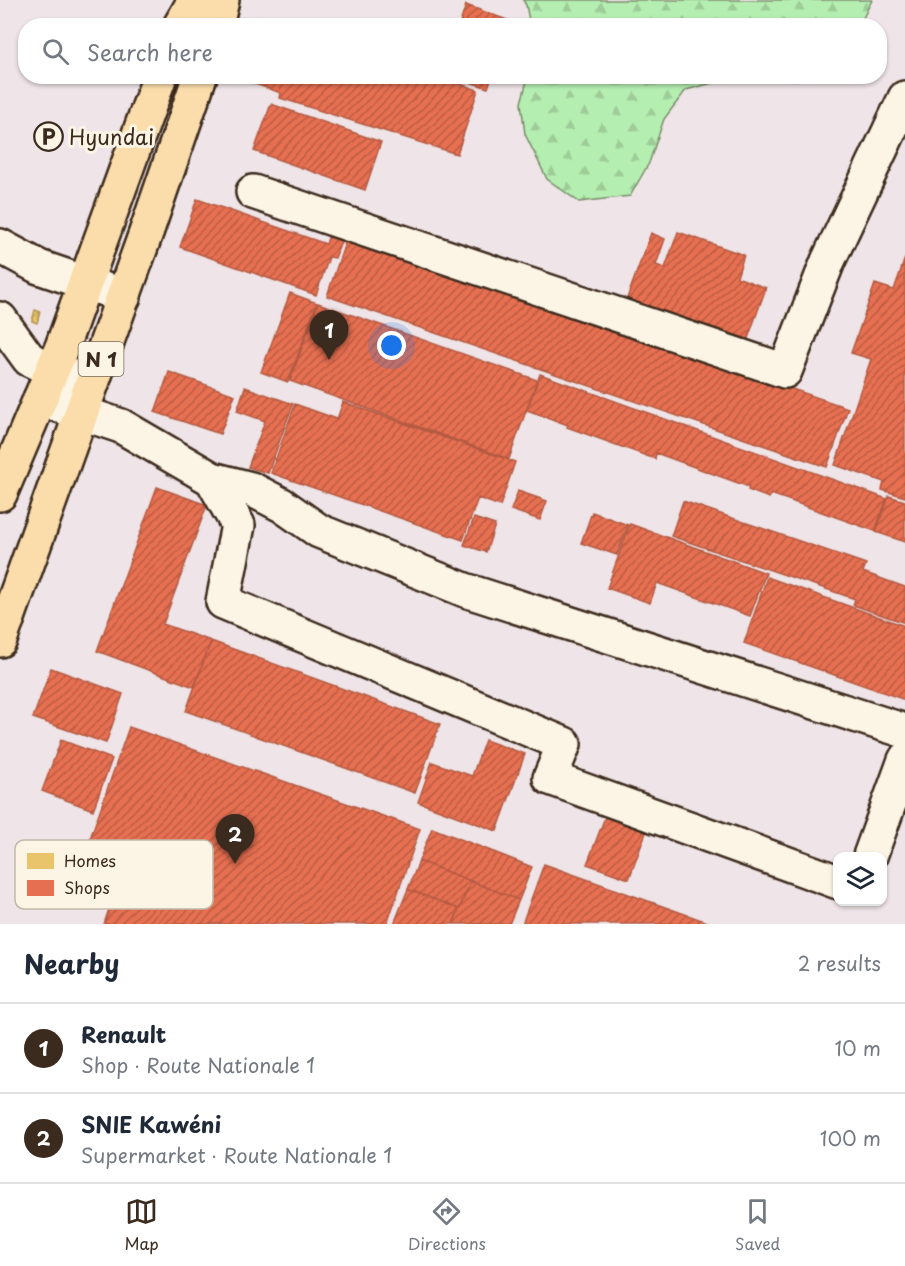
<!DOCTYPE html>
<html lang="en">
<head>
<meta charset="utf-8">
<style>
	:root { --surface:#fff; --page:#f6f6f7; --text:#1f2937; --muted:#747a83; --line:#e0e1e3; --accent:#3b2a1e }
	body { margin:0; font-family:"Playpen Sans",sans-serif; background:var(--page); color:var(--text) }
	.controls { position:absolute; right:18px; bottom:18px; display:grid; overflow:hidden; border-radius:12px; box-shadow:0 2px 4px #0004 }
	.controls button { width:54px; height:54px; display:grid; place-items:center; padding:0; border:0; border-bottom:2px solid var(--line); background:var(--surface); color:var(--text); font:30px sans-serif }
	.you { position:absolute; left:392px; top:346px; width:21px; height:21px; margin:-15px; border:4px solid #fff; border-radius:50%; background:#1a73e8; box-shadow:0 0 0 9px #1a73e833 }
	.badge { display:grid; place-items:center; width:39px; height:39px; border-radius:50%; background:var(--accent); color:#fff; font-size:20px; font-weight:700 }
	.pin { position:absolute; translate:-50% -50px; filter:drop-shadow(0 2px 3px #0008) }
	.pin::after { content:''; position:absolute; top:32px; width:21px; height:18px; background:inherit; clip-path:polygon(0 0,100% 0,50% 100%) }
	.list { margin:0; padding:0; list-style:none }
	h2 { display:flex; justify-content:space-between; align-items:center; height:78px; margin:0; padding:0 24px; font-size:26px }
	h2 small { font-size:20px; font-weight:400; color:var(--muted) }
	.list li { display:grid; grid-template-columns:39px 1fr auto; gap:18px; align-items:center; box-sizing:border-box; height:90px; padding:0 24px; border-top:2px solid var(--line) }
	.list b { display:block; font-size:22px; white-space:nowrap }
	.list p { margin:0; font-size:20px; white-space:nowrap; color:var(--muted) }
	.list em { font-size:20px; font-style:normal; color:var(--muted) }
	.icon { flex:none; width:33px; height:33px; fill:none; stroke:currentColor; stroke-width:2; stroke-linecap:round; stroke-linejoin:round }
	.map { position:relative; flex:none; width:905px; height:924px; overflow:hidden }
	.search { position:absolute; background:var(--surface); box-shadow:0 2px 4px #0004; left:18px; right:18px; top:18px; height:66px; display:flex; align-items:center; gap:15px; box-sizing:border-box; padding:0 21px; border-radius:24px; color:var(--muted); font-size:22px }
	.sheet { height:258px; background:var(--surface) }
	nav { display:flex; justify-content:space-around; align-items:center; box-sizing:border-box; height:84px; border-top:2px solid var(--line); background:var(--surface); font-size:16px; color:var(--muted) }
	nav a { display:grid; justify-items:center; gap:3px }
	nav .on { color:var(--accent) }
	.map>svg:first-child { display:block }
</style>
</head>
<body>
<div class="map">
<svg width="905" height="924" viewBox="0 0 905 924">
	<defs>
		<pattern id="forest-firs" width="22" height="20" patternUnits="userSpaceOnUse" patternTransform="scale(1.5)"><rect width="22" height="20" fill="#b5eeb1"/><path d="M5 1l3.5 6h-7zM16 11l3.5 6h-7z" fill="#9dcc98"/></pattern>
		<pattern id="homes-hatch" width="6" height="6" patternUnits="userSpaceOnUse" patternTransform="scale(1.5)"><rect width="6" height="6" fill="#e9c46a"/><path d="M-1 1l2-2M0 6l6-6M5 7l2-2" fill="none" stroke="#c9a95b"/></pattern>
		<pattern id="shops-hatch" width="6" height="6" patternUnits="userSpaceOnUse" patternTransform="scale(1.5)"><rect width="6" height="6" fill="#e76f51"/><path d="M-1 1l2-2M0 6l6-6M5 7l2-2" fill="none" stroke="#bc5b43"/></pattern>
	</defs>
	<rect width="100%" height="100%" fill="#efe4e7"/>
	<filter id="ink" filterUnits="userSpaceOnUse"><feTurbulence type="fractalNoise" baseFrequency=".0167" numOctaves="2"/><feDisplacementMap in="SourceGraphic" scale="12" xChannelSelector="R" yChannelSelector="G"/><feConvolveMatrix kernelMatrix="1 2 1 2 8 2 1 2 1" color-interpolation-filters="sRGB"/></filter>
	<g filter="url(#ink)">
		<path fill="url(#forest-firs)" stroke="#788c68" stroke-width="1.5" d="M 523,0 L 872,0 L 859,26 L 530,25 L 526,5 Z
			M 528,77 L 528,76 L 805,77 L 800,80 L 735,77 L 686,90 L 664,119 L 649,163 L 630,196 L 579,202 L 547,179 L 525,134 L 521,103 Z"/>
		<path fill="url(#homes-hatch)" stroke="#b59653" stroke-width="1.5" d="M 35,310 L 40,312 L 37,323 L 32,321 Z"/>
		<path fill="url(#shops-hatch)" stroke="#b35a42" stroke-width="1.5" d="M 466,5 L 510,21 L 509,26 L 459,26 Z
			M 258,17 L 283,26 L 255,26 Z
			M 238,76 L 437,76 L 478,90 L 457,154 L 280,98 L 281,93 L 238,78 Z
			M 451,76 L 492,76 L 488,88 Z
			M 271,104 L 381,142 L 365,190 L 254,151 Z
			M 197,199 L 326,244 L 329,235 L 342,239 L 335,258 L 329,257 L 316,295 L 180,247 Z
			M 678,232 L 744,255 L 737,277 L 766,288 L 746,344 L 626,301 L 651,233 L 665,239 L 656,265 L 665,268 Z
			M 347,237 L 848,408 L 827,467 L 327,296 Z
			M 905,258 L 905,497 L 882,490 L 884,482 L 835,465 L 871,359 L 851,353 L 875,284 L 894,290 Z
			M 290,293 L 317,303 L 288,382 L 261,372 Z
			M 318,303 L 537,380 L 509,459 L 290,381 Z
			M 169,372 L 235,395 L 220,434 L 155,412 Z
			M 540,374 L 887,499 L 875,531 L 771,494 L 769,498 L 748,490 L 749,487 L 656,453 L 655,459 L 567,427 L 568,425 L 527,410 Z
			M 245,387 L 293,404 L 268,473 L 248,467 L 265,421 L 237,411 Z
			M 343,402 L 515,462 L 500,506 L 478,498 L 463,540 L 271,473 L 295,404 L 337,419 Z
			M 157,487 L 207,505 L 163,624 L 211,641 L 194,687 L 97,651 Z
			M 518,491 L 547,501 L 540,520 L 511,510 Z
			M 889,496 L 905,501 L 905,542 L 876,532 Z
			M 683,501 L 866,564 L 863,572 L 905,587 L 905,623 L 853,605 L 855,599 L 671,536 Z
			M 592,512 L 628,525 L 617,555 L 581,543 Z
			M 474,518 L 495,525 L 486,552 L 464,545 Z
			M 630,524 L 766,573 L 750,616 L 657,583 L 650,603 L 607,588 Z
			M 767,577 L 905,626 L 905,700 L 744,643 Z
			M 211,641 L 440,724 L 415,793 L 186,711 Z
			M 51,668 L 123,694 L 106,743 L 33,718 Z
			M 129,727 L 420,829 L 387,924 L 104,924 L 110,906 L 71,893 Z
			M 61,740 L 112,759 L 93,810 L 42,791 Z
			M 485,740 L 525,754 L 497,831 L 418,802 L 432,762 L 472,776 Z
			M 607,812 L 648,827 L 629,879 L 587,864 Z
			M 432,828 L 532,867 L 519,900 L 419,861 Z
			M 419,861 L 471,881 L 459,909 L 408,889 Z
			M 544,864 L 713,924 L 522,924 Z
			M 471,881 L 519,900 L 509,924 L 453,924 Z
			M 408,889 L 459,909 L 453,924 L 394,924 Z"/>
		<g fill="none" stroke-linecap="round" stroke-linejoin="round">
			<defs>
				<path id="minor" d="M 253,192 L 785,371 L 828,261 L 905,98
					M 0,246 L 39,267 L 124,296
					M 0,319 L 29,359 L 52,370 L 92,383
					M 40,399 L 121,426 L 212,479 L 251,489 L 282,505 L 319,531 L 465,590 L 905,731
					M 212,479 L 238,525 L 223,602 L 564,744 L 550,778 L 838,882
					M 870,856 L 905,760"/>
				<path id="major" d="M 180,26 L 195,0
					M 216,26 L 222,0
					M 0,494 L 62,347 L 160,76
					M 0,640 L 147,230 L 200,76"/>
			</defs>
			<use href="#minor" stroke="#3b2a1e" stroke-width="38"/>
			<use href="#major" stroke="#3b2a1e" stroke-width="38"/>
			<use href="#minor" stroke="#fcf5e5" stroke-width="33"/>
			<use href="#major" stroke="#fbddab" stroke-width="33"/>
		</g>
	</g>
	<defs>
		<symbol id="parking-ring" viewBox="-11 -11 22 22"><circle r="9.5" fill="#fcf5e5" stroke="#3b2a1e" stroke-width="1.5"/><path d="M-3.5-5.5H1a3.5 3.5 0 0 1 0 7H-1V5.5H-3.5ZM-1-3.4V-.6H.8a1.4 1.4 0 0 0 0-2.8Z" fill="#3b2a1e"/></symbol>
	</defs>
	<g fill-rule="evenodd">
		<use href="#parking-ring" x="32" y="120" width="33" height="33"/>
	</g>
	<g text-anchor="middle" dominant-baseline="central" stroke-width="6" stroke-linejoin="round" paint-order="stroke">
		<rect fill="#fcf5e5" stroke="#75675a" stroke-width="1.5" x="78.5" y="342" width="45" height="34" rx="4.5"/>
		<g font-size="20" font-weight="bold" fill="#3b2a1e">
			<text x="101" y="359">N 1</text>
		</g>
		<g font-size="21" fill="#3b2a1e" stroke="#fcf5e5" text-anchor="start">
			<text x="69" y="136">Hyundai</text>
		</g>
	</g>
	<rect x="15" y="840" width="198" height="69" rx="9" fill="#fcf5e5" stroke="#c2b8a9" stroke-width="1.5"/>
	<rect x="27" y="853" width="27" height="16" fill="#e9c46a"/>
	<rect x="27" y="880" width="27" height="16" fill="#e76f51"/>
	<g font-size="16" fill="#3b2a1e">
		<text x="64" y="867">Homes</text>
		<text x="64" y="894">Shops</text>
	</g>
</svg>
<div class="controls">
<button><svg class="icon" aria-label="layers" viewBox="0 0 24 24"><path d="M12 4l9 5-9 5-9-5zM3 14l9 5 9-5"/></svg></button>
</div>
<div class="you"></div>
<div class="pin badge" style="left:329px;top:360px">1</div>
<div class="pin badge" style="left:235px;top:864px">2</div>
<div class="search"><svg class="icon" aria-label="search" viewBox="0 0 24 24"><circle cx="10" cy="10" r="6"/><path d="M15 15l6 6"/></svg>Search here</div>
</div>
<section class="sheet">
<h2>Nearby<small>2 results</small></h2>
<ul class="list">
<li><span class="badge">1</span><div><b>Renault</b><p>Shop · Route Nationale 1</p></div><em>10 m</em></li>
<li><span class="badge">2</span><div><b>SNIE Kawéni</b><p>Supermarket · Route Nationale 1</p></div><em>100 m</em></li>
</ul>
</section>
<nav>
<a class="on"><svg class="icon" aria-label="map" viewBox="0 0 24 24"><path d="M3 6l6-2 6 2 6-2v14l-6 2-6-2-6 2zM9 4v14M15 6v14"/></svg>Map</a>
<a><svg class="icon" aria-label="directions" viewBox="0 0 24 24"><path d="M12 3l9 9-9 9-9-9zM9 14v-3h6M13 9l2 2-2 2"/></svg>Directions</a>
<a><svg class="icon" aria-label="saved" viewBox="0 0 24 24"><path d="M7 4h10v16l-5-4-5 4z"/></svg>Saved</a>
</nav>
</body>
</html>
